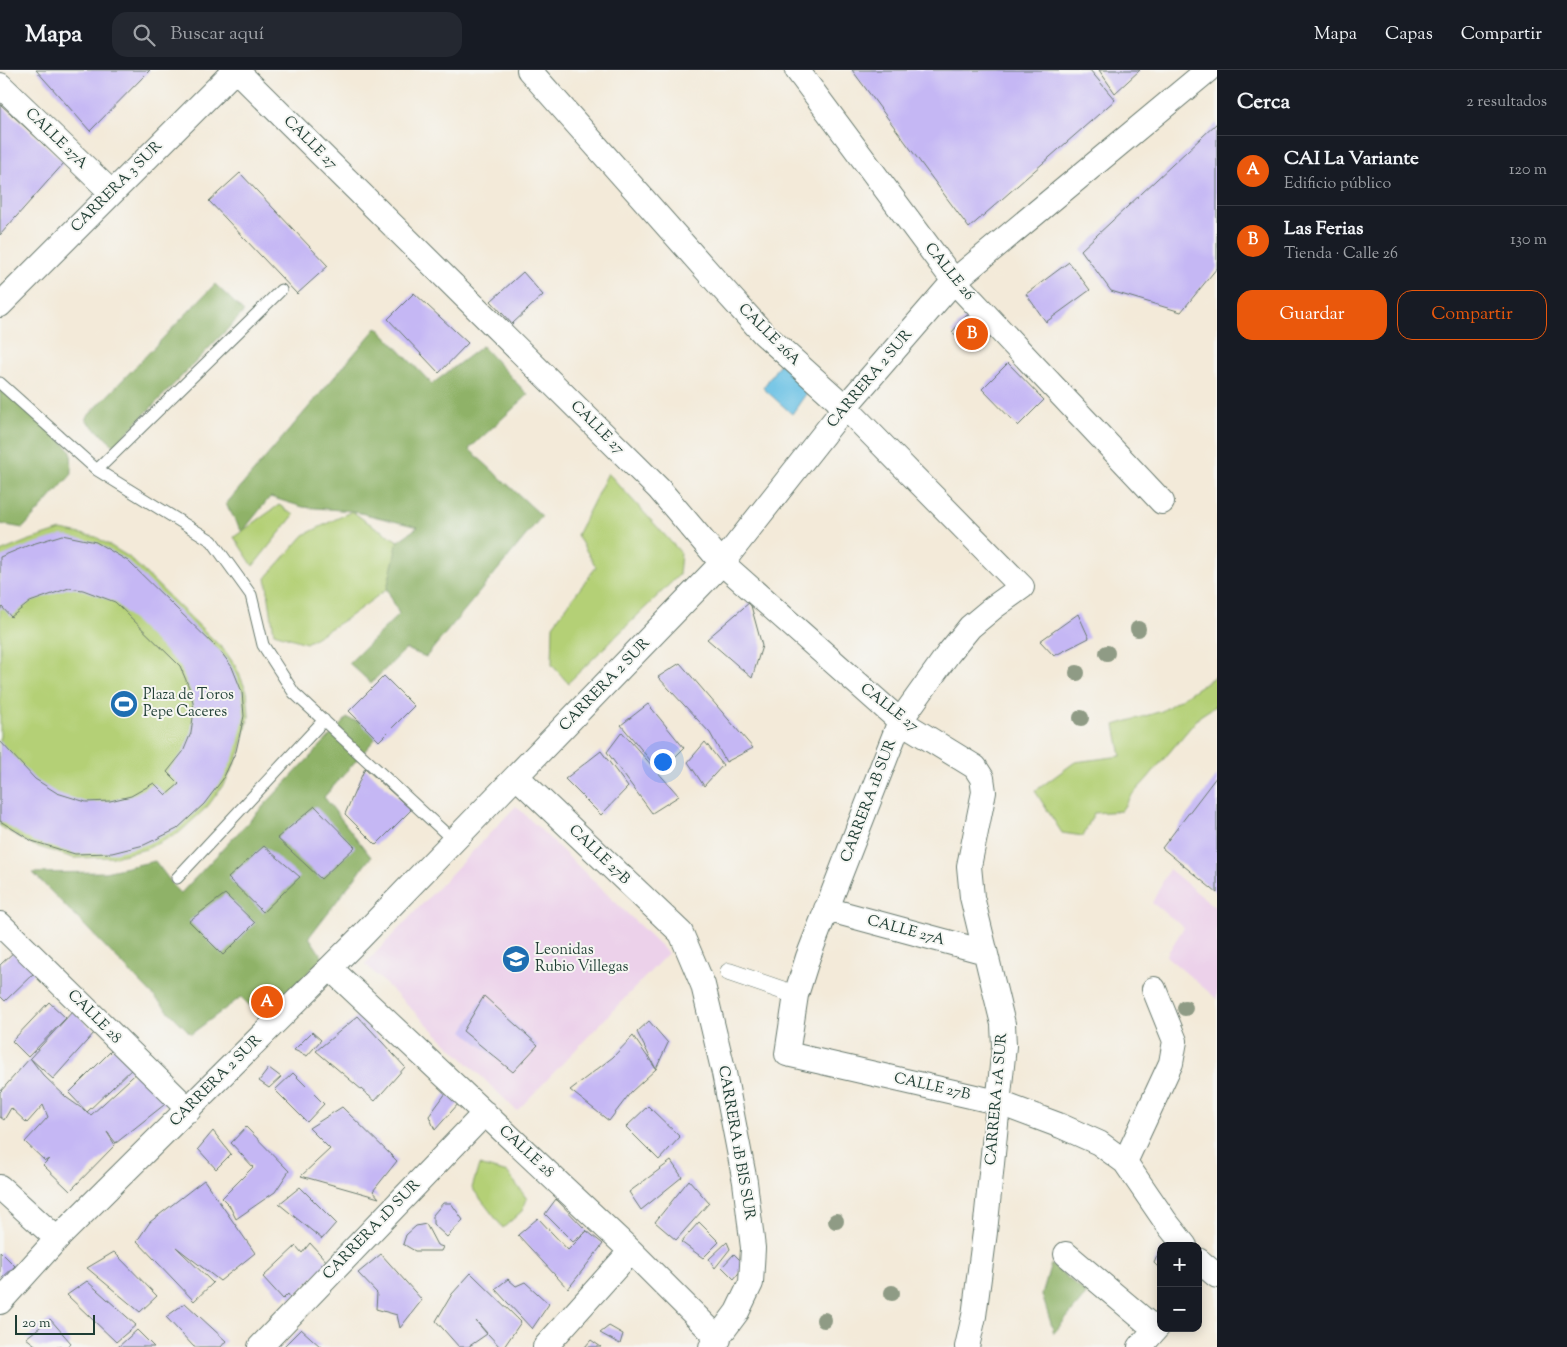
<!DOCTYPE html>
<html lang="es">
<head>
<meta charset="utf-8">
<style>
	:root { --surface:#171b24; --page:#242831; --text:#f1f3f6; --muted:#9ea1a6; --line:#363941; --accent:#ea580c }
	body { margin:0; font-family:"Sorts Mill Goudy",serif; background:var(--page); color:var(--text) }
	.controls { position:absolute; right:15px; bottom:15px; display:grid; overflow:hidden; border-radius:10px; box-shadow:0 2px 12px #0003 }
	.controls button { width:45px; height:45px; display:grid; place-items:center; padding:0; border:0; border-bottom:1px solid var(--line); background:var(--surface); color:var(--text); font:25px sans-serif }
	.scale { position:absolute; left:15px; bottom:12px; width:80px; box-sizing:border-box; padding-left:5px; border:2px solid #1f3d34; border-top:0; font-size:14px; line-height:18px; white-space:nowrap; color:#1f3d34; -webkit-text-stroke:4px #f6f6f2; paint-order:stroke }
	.you { position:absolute; left:662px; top:691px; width:18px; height:18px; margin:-12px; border:4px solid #fff; border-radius:50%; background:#1a73e8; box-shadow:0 0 0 8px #1a73e833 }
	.badge { display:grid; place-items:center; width:32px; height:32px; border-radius:50%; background:var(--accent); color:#fff; font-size:16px; font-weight:700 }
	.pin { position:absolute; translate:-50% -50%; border:2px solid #fff; box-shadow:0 1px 5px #0006 }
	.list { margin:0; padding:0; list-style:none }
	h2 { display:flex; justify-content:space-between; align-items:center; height:65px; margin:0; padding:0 20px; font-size:21px }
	h2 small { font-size:16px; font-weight:400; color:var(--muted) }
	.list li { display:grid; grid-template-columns:32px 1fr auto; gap:15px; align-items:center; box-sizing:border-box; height:70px; padding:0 20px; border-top:1px solid var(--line) }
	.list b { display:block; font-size:19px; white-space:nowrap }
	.list p { margin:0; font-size:16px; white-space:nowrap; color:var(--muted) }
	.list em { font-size:16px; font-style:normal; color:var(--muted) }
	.actions { display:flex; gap:10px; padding:15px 20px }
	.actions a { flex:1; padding:11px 0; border:1px solid var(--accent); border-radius:15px; text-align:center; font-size:18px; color:var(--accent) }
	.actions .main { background:var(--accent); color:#fff }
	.icon { flex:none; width:28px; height:28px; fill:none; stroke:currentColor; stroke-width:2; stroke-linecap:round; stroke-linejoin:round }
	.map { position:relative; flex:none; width:1217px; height:1277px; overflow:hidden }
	header { display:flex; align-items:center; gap:30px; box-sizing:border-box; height:70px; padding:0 25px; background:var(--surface); border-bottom:1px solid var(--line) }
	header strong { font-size:24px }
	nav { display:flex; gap:28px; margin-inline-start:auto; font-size:18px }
	.search { width:350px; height:45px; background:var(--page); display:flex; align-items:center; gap:12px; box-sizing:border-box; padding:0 18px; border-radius:15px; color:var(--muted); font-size:19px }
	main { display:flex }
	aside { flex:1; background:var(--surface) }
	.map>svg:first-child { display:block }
</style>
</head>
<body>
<header>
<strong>Mapa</strong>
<div class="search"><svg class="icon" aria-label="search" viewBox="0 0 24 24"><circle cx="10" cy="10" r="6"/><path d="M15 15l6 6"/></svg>Buscar aquí</div>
<nav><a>Mapa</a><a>Capas</a><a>Compartir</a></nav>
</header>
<main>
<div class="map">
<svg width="1217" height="1277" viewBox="0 0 1217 1277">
	<rect width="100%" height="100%" fill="#f6f6f2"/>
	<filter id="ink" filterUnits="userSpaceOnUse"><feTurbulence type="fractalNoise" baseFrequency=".02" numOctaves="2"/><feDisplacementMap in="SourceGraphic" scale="10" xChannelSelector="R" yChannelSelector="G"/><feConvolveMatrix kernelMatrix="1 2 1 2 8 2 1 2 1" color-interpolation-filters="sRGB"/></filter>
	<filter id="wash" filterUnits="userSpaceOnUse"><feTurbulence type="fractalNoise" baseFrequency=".0096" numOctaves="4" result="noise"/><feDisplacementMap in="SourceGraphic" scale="20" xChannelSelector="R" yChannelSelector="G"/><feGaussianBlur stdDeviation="1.12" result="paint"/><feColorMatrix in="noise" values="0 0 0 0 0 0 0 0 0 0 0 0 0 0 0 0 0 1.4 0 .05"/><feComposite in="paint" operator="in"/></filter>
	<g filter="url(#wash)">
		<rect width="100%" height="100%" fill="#f3ead9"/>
		<path fill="#ecd1ea" d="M 516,736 L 668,883 L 517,1041 L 365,894 Z
			M 1169,799 L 1217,839 L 1217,929 L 1166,886 L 1184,857 L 1152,833 Z"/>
		<path fill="#b4d076" stroke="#6a8655" d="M 608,403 L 681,483 L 679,505 L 568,613 L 552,595 L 553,555 L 596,497 L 577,465 Z
			M 279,435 L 294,445 L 253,496 L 234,467 Z
			M 352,441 L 364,450 L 398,471 L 387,519 L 346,549 L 306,573 L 274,563 L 266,508 L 304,465 Z
			M 61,460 L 96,467 L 129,487 L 225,581 L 236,597 L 247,622 L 249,646 L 240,682 L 226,711 L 208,736 L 179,763 L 146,779 L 113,787 L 74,788 L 30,774 L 0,756 L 0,482 L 27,471 Z
			M 1217,605 L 1217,635 L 1200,646 L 1146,710 L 1131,726 L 1121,741 L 1094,743 L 1083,766 L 1062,763 L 1035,721 L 1075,692 L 1121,686 L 1115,655 L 1162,641 Z
			M 479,1095 L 508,1103 L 527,1129 L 522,1141 L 503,1158 L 472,1118 Z"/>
		<path fill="#8fb267" stroke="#57784e" d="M 215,214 L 244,242 L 114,376 L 85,349 Z
			M 377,257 L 432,314 L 482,276 L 528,325 L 469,379 L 542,446 L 426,587 L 406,579 L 371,613 L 349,593 L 399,544 L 387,519 L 398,471 L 418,457 L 352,441 L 303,437 L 270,427 L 242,462 L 226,434 Z
			M 0,307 L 71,381 L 72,404 L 23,458 L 0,454 Z
			M 347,648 L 383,660 L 324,727 L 371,787 L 309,867 L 323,888 L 262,948 L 241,927 L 191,964 L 33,803 L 105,802 L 155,791 L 180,824 Z
			M 1051,1194 L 1087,1224 L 1054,1263 L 1042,1225 Z"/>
		<path fill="#66c0e4" stroke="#427e8c" d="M 781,292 L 813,314 L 792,344 L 763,318 Z"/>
		<g id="blocks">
			<path fill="#c5b7f4" d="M 36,0 L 150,0 L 90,61 Z
				M 852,0 L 1090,0 L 1115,30 L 969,158 Z
				M 1099,0 L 1140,0 L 1115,23 Z
				M 0,34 L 64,93 L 0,165 Z
				M 1217,53 L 1217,198 L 1181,242 L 1111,221 L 1081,180 Z
				M 240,103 L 328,196 L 297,224 L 209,131 Z
				M 1069,192 L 1090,220 L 1046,252 L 1026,224 Z
				M 523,202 L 543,225 L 512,254 L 491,231 Z
				M 414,223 L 468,273 L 439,303 L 388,249 Z
				M 967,245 L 991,266 L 977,283 L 952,262 Z
				M 1008,293 L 1044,330 L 1018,356 L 982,319 Z
				M 62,465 L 96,472 L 128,491 L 221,582 L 232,597 L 242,622 L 244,646 L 236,681 L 223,709 L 204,734 L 177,759 L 144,775 L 112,783 L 75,784 L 32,771 L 0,751 L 0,671 L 35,709 L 57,723 L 86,732 L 110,731 L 131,726 L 154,713 L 166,725 L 179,714 L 167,702 L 183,682 L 191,663 L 194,639 L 191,622 L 180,596 L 115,532 L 83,520 L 69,518 L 30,532 L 11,547 L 2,537 L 0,540 L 0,487 L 29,475 Z
				M 750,532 L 762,576 L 752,608 L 707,569 Z
				M 1078,544 L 1089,568 L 1054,586 L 1040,571 Z
				M 680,593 L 753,678 L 726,692 L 710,663 L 658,607 Z
				M 384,606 L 414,636 L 379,671 L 349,641 Z
				M 648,634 L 684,678 L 660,702 L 621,655 Z
				M 622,662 L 679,726 L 652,743 L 607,682 Z
				M 705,672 L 723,695 L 704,716 L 688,692 Z
				M 601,681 L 628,717 L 601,745 L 565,709 Z
				M 365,698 L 411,740 L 376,775 L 345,744 Z
				M 1217,706 L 1217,823 L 1162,778 Z
				M 315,736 L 355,777 L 321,809 L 277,768 Z
				M 264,776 L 300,807 L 263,842 L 228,808 Z
				M 225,824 L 255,853 L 223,885 L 189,851 Z
				M 17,879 L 37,900 L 5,931 L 0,926 L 0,895 Z
				M 484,926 L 538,975 L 513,1002 L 463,961 Z
				M 49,932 L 66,948 L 28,987 L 12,971 Z
				M 73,941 L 95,962 L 53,1009 L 30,988 Z
				M 358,946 L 405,997 L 375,1031 L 316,981 Z
				M 649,951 L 668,973 L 656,999 L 637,962 Z
				M 312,962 L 321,970 L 307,986 L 294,980 Z
				M 633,966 L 656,999 L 631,1022 L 609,1051 L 570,1020 L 613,987 Z
				M 116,976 L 135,996 L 87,1042 L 91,1045 L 143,997 L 169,1031 L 116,1073 L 107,1062 L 115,1075 L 70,1121 L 43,1095 L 49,1089 L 45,1091 L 25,1072 L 48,1047 L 43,1035 L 27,1053 L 11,1038 L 4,1050 L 0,1047 L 0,1022 L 30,988 L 43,1005 L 67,1028 L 87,1042 L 69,1023 Z
				M 269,998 L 281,1007 L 269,1018 L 259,1011 Z
				M 293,1003 L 324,1034 L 307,1052 L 275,1020 Z
				M 446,1023 L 459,1033 L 435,1060 L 429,1046 Z
				M 648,1036 L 680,1067 L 659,1090 L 626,1057 Z
				M 342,1037 L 397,1091 L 373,1121 L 379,1128 L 301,1106 L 330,1079 L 309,1058 Z
				M 246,1057 L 289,1101 L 275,1122 L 236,1149 L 229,1135 L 222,1128 L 253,1097 L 231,1073 Z
				M 213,1061 L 231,1084 L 216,1099 L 198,1079 Z
				M 671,1091 L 682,1107 L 641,1140 L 629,1122 Z
				M 204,1110 L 255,1183 L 220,1211 L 176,1177 L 213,1213 L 194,1231 L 137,1171 L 150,1152 Z
				M 689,1110 L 709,1133 L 676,1170 L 655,1152 Z
				M 300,1117 L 336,1153 L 322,1169 L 279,1134 Z
				M 556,1129 L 587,1161 L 573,1172 L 545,1144 Z
				M 443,1133 L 451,1133 L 463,1150 L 447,1167 L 433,1154 L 433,1145 Z
				M 538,1148 L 568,1180 L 587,1161 L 603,1174 L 568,1219 L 518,1165 Z
				M 699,1152 L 719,1172 L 703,1188 L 681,1172 Z
				M 426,1154 L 437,1175 L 443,1177 L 441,1181 L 415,1181 L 403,1174 L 406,1165 L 416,1156 Z
				M 727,1172 L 730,1179 L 715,1198 L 709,1189 Z
				M 310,1173 L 328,1193 L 291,1229 L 288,1224 L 283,1229 L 263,1207 L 296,1176 L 302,1183 Z
				M 1161,1177 L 1161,1200 L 1154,1193 Z
				M 0,1181 L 15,1196 L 0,1210 Z
				M 114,1182 L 157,1226 L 140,1242 L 87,1198 Z
				M 381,1184 L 422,1230 L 400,1258 L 397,1245 L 376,1239 L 377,1223 L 358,1203 Z
				M 734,1184 L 745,1195 L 734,1209 L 722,1197 Z
				M 471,1203 L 521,1252 L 504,1277 L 500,1277 L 476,1251 L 487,1264 L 468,1277 L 459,1277 L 436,1251 L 452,1224 Z
				M 508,1209 L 516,1216 L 525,1212 L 549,1234 L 532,1259 L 495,1219 Z
				M 87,1211 L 136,1255 L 116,1272 L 67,1225 Z
				M 185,1233 L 226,1271 L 221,1277 L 194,1277 L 166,1247 Z
				M 50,1249 L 71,1273 L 68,1277 L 38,1277 L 26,1268 Z
				M 609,1256 L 623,1264 L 620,1274 L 600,1263 Z
				M 301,1259 L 321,1277 L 283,1277 Z
				M 137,1260 L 154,1277 L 118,1277 Z
				M 591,1270 L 601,1277 L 585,1277 Z"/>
		</g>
	</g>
	<g filter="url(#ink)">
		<use href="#blocks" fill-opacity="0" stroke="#697a6e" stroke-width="1"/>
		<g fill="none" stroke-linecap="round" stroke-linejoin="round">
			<defs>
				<path id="service" d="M 0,313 L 97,400 L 212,471 L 251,525 L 263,575 L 294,623 L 454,771
					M 97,400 L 281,220
					M 177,808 L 324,650"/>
				<path id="pedestrian" d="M 729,902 L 796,925"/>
				<path id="minor" d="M 236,0 L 659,419 L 722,493 L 900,651 L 975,697 L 982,708 L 984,722 L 969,796 L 972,827 L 1003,954 L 1004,976 L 985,1162 L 974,1246 L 967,1277
					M 529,0 L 715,210 L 763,263 L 845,337 L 1022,517 L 994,537 L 970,557 L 948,584 L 900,651 L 808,887 L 796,925 L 787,984 L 997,1032 L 1061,1056 L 1099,1073 L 1125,1092 L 1166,1152 L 1185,1176
					M 797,0 L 954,211 L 1162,432
					M 0,15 L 111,122
					M 0,235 L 235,0
					M 517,707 L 681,863 L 703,915 L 724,1003 L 745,1112 L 753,1178 L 751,1213 L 737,1242 L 711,1277
					M 826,839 L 985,882
					M 0,854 L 189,1040
					M 330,898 L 631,1181 L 719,1269
					M 1125,1092 L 1171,993 L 1175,971 L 1154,919
					M 0,1117 L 57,1169
					M 1066,1184 L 1155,1259
					M 1198,1190 L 1217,1206
					M 0,1232 L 57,1169 L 359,869 L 722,493 L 845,337 L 954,211 L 1208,0
					M 260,1277 L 485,1043
					M 545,1277 L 631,1181
					M 1140,1277 L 1161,1253"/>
			</defs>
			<use href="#service" stroke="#697a6e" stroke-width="13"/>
			<use href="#pedestrian" stroke="#697a6e" stroke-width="19"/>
			<use href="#minor" stroke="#697a6e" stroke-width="26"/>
			<use href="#service" stroke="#fff" stroke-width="11"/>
			<use href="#pedestrian" stroke="#fff" stroke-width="18"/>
			<use href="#minor" stroke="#fff" stroke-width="24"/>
		</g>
		<g fill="#8f9b85">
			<circle cx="1138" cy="559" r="8"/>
			<circle cx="1107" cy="583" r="8"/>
			<circle cx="1077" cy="603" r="8"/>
			<circle cx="1081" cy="648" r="8"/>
			<circle cx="1185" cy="938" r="8"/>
			<circle cx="836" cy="1151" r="8"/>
			<circle cx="892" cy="1223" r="8"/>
			<circle cx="824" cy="1250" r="8"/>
		</g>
	</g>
	<defs>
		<symbol id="stadium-disc" viewBox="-11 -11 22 22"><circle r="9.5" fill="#1f6fb2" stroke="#f6f6f2"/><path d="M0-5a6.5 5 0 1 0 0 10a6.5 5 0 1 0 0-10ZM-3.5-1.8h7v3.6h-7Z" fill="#fff"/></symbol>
		<symbol id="school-disc" viewBox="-11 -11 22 22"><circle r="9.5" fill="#1f6fb2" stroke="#f6f6f2"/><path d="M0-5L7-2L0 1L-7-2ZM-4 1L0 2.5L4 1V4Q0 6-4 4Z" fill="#fff"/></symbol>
	</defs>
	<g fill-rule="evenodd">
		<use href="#stadium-disc" x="108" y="618" width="32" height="32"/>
		<use href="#school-disc" x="500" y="873" width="32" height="32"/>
	</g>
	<g text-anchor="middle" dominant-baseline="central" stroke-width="4" stroke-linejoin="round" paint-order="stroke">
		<g font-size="15" fill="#1f3d34" stroke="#f6f6f2">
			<text transform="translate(56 69) rotate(44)">CALLE 27A</text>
			<text transform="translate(310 73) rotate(45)">CALLE 27</text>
			<text transform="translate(117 117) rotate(-45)">CARRERA 3 SUR</text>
			<text transform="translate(949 202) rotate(51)">CALLE 26</text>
			<text transform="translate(769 265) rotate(45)">CALLE 26A</text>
			<text transform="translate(870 309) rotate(-50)">CARRERA 2 SUR</text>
			<text transform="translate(597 358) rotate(45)">CALLE 27</text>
			<text transform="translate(605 615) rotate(-46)">CARRERA 2 SUR</text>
			<text transform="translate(889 638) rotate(38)">CALLE 27</text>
			<text transform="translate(869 731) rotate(-69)">CARRERA 1B SUR</text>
			<text transform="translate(599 785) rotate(44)">CALLE 27B</text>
			<text transform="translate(906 861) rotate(15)">CALLE 27A</text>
			<text transform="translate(94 947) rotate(45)">CALLE 28</text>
			<text transform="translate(216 1011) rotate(-45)">CARRERA 2 SUR</text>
			<text transform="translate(932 1017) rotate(13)">CALLE 27B</text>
			<text transform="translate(997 1029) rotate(-85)">CARRERA 1A SUR</text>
			<text transform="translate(736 1073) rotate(80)">CARRERA 1B BIS SUR</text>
			<text transform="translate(526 1082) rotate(43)">CALLE 28</text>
			<text transform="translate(372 1160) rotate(-46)">CARRERA 1D SUR</text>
		</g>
		<g font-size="15" fill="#1f3d34" stroke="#f6f6f2" text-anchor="start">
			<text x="143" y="625">Plaza de Toros<tspan x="143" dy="17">Pepe Caceres</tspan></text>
			<text x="535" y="880">Leonidas<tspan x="535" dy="17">Rubio Villegas</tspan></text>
		</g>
	</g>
</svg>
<div class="controls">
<button>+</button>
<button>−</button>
</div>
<div class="scale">20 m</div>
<div class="you"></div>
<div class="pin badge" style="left:267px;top:932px">A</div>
<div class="pin badge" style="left:972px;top:264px">B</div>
</div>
<aside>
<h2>Cerca<small>2 resultados</small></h2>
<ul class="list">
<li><span class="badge">A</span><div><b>CAI La Variante</b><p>Edificio público</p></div><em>120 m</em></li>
<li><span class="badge">B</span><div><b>Las Ferias</b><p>Tienda · Calle 26</p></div><em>130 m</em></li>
</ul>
<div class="actions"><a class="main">Guardar</a><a>Compartir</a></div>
</aside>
</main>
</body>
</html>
